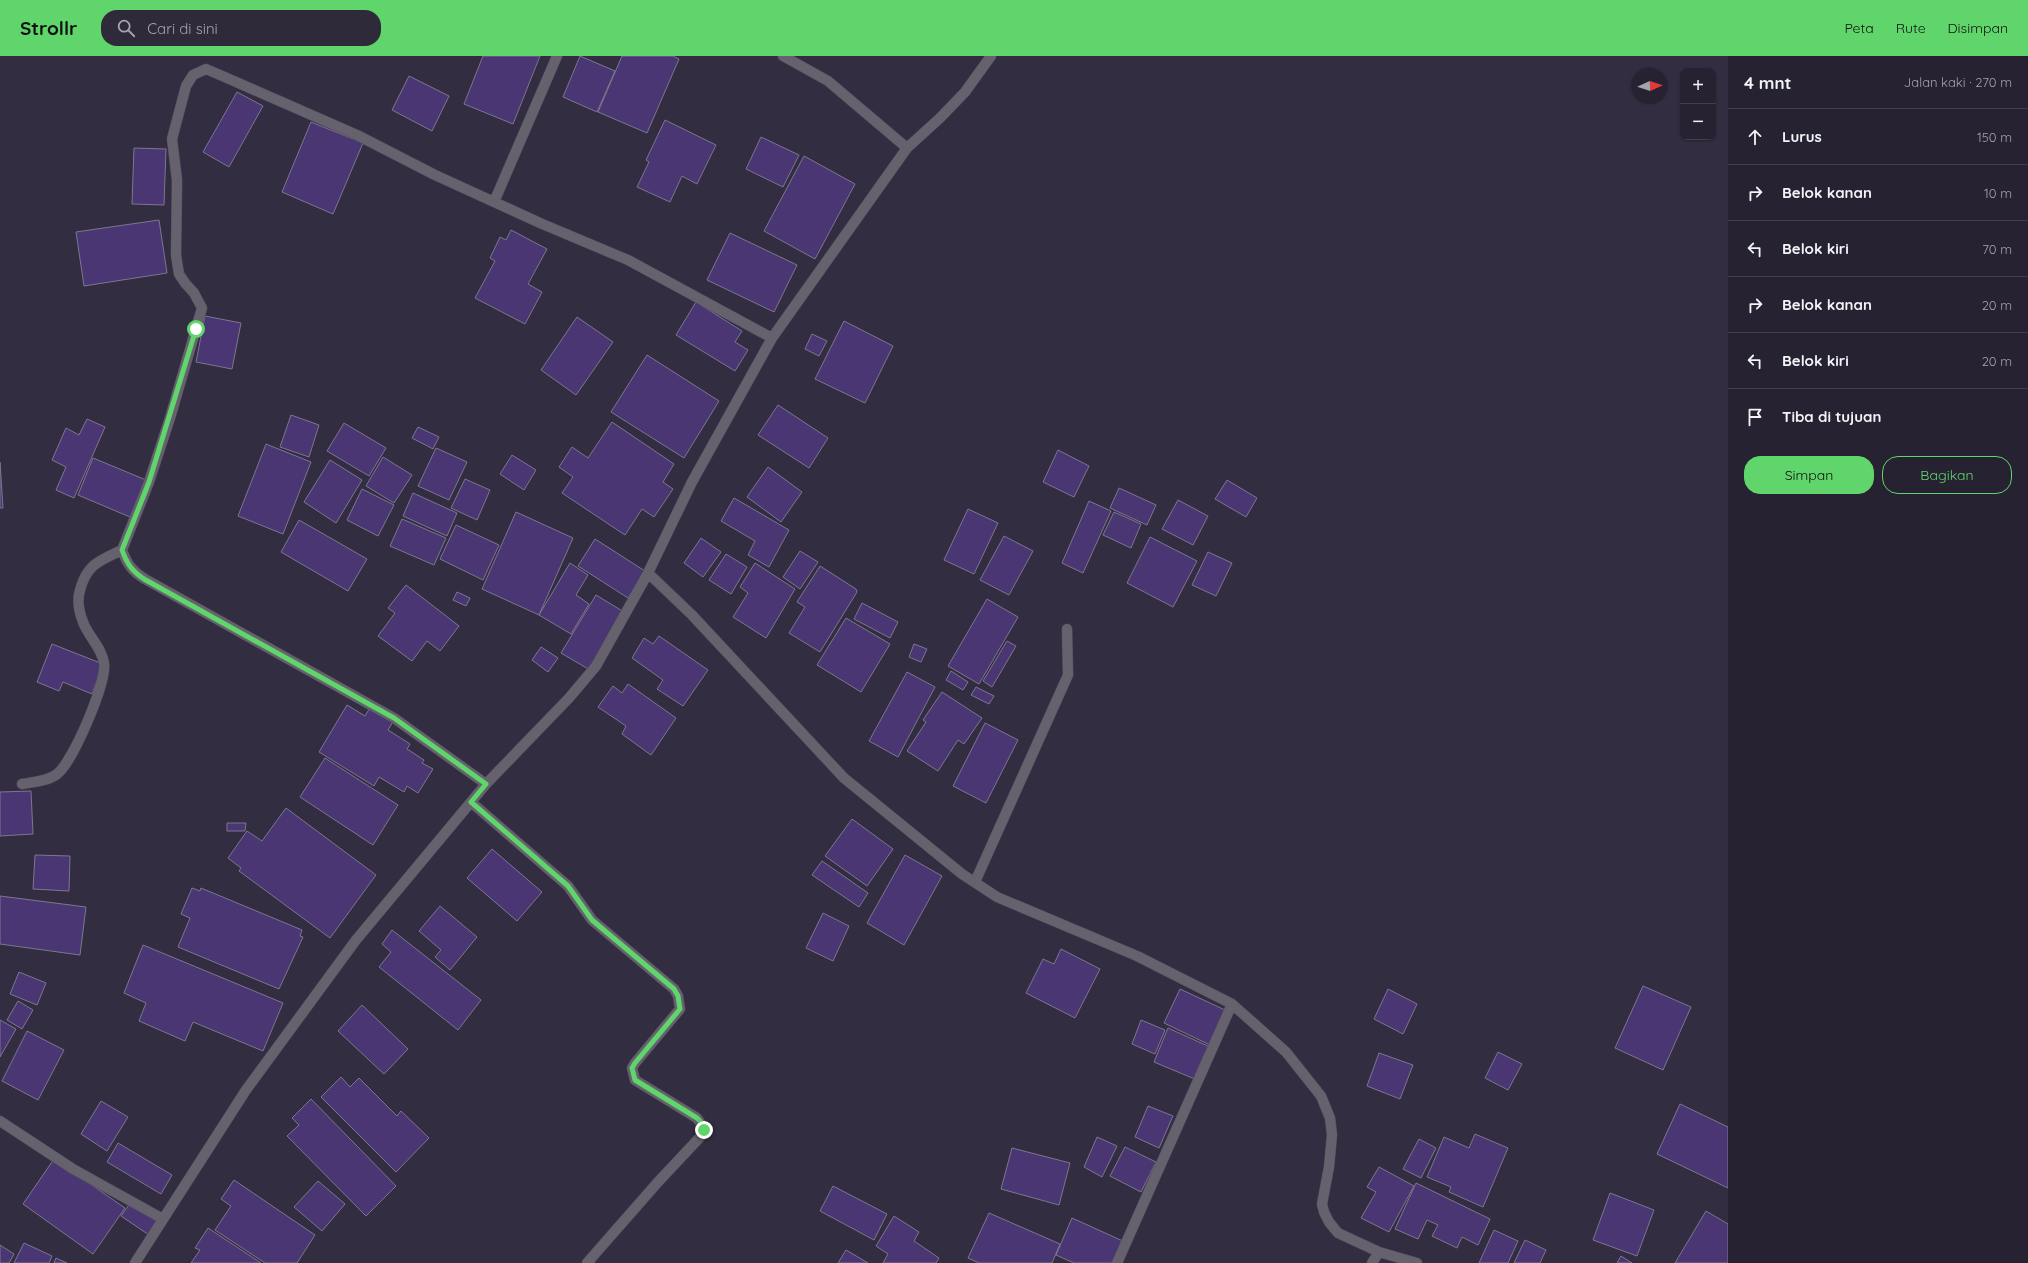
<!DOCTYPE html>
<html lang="id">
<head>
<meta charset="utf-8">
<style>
	:root { --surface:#262231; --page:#2e2a39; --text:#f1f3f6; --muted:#a4a4ab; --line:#423f4d; --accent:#5fd56b }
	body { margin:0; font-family:Quicksand,sans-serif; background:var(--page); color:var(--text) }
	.controls { position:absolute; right:12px; top:12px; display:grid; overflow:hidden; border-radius:8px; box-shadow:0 1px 3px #0004 }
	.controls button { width:36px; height:36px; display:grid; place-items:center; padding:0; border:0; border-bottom:1px solid var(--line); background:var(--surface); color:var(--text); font:20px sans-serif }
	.compass { position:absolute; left:1632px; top:12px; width:36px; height:36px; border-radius:50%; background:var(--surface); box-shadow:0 1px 3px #0004; rotate:87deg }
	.stop { position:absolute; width:12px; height:12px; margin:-9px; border:3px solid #5fd56b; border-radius:50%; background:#fff }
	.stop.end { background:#5fd56b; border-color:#fff; box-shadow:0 1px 4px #0008 }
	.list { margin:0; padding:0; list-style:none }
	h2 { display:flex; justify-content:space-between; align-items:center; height:52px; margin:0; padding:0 16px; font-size:17px }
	h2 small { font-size:13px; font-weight:400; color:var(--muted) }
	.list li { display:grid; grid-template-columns:26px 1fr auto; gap:12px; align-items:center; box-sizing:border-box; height:56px; padding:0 16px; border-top:1px solid var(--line) }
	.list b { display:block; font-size:15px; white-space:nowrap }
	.list em { font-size:13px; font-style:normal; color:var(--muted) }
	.actions { display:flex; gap:8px; padding:12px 16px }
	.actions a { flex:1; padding:9px 0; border:1px solid var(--accent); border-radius:16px; text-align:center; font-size:14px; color:var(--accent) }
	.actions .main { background:var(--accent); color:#111 }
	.icon { flex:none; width:22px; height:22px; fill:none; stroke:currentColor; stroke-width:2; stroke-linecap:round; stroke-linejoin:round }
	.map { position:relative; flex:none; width:1728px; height:1207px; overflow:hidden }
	header { display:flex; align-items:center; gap:24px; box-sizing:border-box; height:56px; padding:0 20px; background:var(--accent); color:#111 }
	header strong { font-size:19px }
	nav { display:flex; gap:22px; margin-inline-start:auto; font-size:14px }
	.search { width:280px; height:36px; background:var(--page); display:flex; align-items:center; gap:10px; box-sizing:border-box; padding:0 14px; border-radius:16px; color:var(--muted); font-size:15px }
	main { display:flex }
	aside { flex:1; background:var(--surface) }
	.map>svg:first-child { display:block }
</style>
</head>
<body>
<header>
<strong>Strollr</strong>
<div class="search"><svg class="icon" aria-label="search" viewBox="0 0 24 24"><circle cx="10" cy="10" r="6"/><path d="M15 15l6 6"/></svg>Cari di sini</div>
<nav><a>Peta</a><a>Rute</a><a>Disimpan</a></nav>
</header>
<main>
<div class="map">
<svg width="1728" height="1207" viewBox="0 0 1728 1207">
	<rect width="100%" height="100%" fill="#322d41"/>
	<path fill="#493673" stroke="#7c778f" d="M 483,0 L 540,0 L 513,68 L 464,48 Z
		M 580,0 L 615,15 L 597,56 L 563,41 Z
		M 622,0 L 673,0 L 679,3 L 647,77 L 598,56 Z
		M 409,20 L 449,40 L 432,75 L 392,54 Z
		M 237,36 L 263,50 L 229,111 L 203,96 Z
		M 665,64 L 716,89 L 697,128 L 682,120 L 670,146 L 637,131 L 649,106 L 646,104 Z
		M 311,66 L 363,87 L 333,158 L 282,136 Z
		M 761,81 L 799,99 L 783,131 L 746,113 Z
		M 134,92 L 166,93 L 164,149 L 132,148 Z
		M 804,100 L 855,128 L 815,203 L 764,175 Z
		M 159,164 L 167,217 L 84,230 L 76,176 Z
		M 511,174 L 547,193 L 528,228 L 542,236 L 525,268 L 475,242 L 495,205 L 490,202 L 500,181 L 506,184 Z
		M 730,177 L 797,209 L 774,256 L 707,224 Z
		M 696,246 L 742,275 L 735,286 L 748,294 L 735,315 L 676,279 Z
		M 205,260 L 241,267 L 232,313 L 196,306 Z
		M 577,261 L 613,286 L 576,339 L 541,314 Z
		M 844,265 L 893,290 L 865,347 L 815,323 Z
		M 812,278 L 827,285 L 819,300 L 805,293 Z
		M 647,299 L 719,345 L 684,402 L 611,356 Z
		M 778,349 L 828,382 L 809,412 L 758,379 Z
		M 291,359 L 319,369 L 309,401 L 280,391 Z
		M 87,363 L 105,371 L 74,442 L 56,434 L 66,411 L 52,404 L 66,372 L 79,379 Z
		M 612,366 L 674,408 L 663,426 L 673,433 L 654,461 L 642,453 L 625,479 L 562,437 L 573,421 L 559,411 L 572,391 L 588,402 Z
		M 344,367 L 386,392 L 369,420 L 327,395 Z
		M 418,371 L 439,381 L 433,393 L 412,382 Z
		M 266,388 L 311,406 L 283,478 L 238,460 Z
		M 436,392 L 467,406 L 449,444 L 418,430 Z
		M 1058,394 L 1089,410 L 1074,441 L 1043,426 Z
		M 512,399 L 536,414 L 524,434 L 500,418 Z
		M 383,401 L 412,419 L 394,447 L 366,430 Z
		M 93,402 L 146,424 L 130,461 L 78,439 Z
		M 330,404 L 362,424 L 336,467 L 304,446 Z
		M 0,406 L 3,452 L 0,452 Z
		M 768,411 L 802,436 L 781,466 L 747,441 Z
		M 465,423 L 490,434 L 477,464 L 451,452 Z
		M 1227,424 L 1257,442 L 1246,461 L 1215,443 Z
		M 1119,432 L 1156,449 L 1147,469 L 1110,452 Z
		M 362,433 L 394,449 L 378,480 L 347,464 Z
		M 413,437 L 457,457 L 447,480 L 403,460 Z
		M 734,442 L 789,474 L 769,511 L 748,499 L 755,485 L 721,465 Z
		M 1178,444 L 1208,460 L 1193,489 L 1162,473 Z
		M 1089,445 L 1111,455 L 1083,517 L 1062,507 Z
		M 968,453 L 998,467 L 974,518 L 944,504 Z
		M 516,456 L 573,482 L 539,559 L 482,533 Z
		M 1114,456 L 1141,468 L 1131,492 L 1103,479 Z
		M 402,463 L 446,482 L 434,509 L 390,490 Z
		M 299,464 L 367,503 L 348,535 L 281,496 Z
		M 456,469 L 499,489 L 483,524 L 440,503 Z
		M 1004,480 L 1033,495 L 1009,539 L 980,524 Z
		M 1150,481 L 1197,505 L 1173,551 L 1127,527 Z
		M 701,482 L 721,496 L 703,521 L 684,507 Z
		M 595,483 L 645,515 L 628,542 L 578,510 Z
		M 800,495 L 818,506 L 800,533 L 783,521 Z
		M 1208,496 L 1232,507 L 1216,540 L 1192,529 Z
		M 726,498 L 747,511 L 731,538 L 709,524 Z
		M 570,507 L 588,519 L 576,539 L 589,548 L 571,578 L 539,559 Z
		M 755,507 L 795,533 L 766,582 L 733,561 L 748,537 L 740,531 Z
		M 820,510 L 856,533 L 857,536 L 820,596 L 789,577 L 805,551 L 797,546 Z
		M 406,529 L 459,570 L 440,595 L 427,585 L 412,605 L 378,580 L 395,557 L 388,552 Z
		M 457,536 L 470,542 L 466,550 L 453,544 Z
		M 596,539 L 624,556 L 590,614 L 561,597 Z
		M 987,543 L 1018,561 L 979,628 L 948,610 Z
		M 862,547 L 898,566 L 890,582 L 854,563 Z
		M 846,562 L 890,588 L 861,636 L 817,609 Z
		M 659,580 L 708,614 L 683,650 L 657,633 L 663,624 L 632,602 L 644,582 L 653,588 Z
		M 1007,585 L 1016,590 L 992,631 L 983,625 Z
		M 52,588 L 103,608 L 92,638 L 63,626 L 59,635 L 37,626 Z
		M 914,588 L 927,593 L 921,606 L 909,601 Z
		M 541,591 L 558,602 L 548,616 L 532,604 Z
		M 951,615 L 968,626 L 963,634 L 946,624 Z
		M 907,616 L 935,631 L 898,701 L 869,685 Z
		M 628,628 L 676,662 L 651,699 L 622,678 L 626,670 L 598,651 L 613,630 L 622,637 Z
		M 976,631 L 994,640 L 989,648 L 971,639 Z
		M 942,636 L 982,662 L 964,688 L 958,684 L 938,715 L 907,695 L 926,666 L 923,664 Z
		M 347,649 L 365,660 L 371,650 L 394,664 L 388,674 L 410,688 L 407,693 L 424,704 L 422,707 L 433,713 L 418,737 L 407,730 L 404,736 L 379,721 L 374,730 L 319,696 Z
		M 985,667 L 1018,684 L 986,747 L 953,730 Z
		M 325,702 L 398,749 L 373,789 L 300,741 Z
		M 31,735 L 33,778 L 0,780 L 0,736 Z
		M 286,752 L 376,819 L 330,882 L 239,815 L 241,812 L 228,802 L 247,775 L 262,785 Z
		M 852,763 L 893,793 L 867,830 L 825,800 Z
		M 227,767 L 246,767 L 245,775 L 227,775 Z
		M 492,793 L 542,836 L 517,865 L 467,822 Z
		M 35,799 L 70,800 L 69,835 L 33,833 Z
		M 905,799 L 942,820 L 904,889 L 867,867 Z
		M 822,805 L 868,837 L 859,851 L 812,819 Z
		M 192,832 L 200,835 L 201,832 L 302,874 L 300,880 L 303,881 L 279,933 L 178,891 L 190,862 L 181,858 Z
		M 0,840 L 86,851 L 80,899 L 0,888 Z
		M 440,850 L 477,881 L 450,914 L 435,901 L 441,894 L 419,875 Z
		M 823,857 L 849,870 L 833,905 L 806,892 Z
		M 392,874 L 481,944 L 458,974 L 379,911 L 391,896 L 382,888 Z
		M 143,889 L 283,947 L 263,995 L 193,966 L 185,985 L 139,965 L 146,947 L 124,937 Z
		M 1061,893 L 1100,913 L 1075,962 L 1026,937 L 1043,903 L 1054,908 Z
		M 19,916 L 46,927 L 37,949 L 10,938 Z
		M 1643,930 L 1691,951 L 1663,1014 L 1615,992 Z
		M 1180,933 L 1225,954 L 1210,989 L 1164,967 Z
		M 1388,933 L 1417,948 L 1403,978 L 1374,963 Z
		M 18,945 L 33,954 L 22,973 L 7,964 Z
		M 362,949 L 408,993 L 384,1018 L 338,975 Z
		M 0,964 L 16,973 L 0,1001 Z
		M 1141,964 L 1165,974 L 1155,998 L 1132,988 Z
		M 1168,972 L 1210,991 L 1197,1024 L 1154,1006 Z
		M 27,975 L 64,994 L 38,1044 L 2,1025 Z
		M 1498,996 L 1522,1008 L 1508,1034 L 1485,1022 Z
		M 1379,997 L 1413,1009 L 1400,1043 L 1367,1030 Z
		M 341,1021 L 350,1031 L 359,1022 L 397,1060 L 401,1055 L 429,1082 L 396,1116 L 321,1041 Z
		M 311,1043 L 396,1130 L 366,1160 L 287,1080 L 299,1069 L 292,1062 Z
		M 101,1045 L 128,1061 L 107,1095 L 81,1078 Z
		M 1680,1048 L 1728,1071 L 1728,1132 L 1657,1098 Z
		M 1148,1050 L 1173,1060 L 1159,1092 L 1135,1081 Z
		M 1475,1078 L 1508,1092 L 1483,1151 L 1449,1136 L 1451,1131 L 1427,1121 L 1444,1081 L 1469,1092 Z
		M 1097,1081 L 1117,1090 L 1102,1121 L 1084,1111 Z
		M 1419,1083 L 1436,1092 L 1421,1122 L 1403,1113 Z
		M 118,1087 L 172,1119 L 161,1138 L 107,1106 Z
		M 1125,1091 L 1156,1106 L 1141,1136 L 1110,1120 Z
		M 1012,1092 L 1070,1107 L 1059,1149 L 1001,1133 Z
		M 54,1103 L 125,1152 L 93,1198 L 23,1148 Z
		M 1379,1111 L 1414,1130 L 1389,1176 L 1361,1162 L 1376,1136 L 1367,1131 Z
		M 234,1124 L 315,1179 L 297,1207 L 265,1207 L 215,1174 L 231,1150 L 221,1143 Z
		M 318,1125 L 345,1148 L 322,1175 L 294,1151 Z
		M 1416,1127 L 1490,1163 L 1478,1189 L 1462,1181 L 1457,1192 L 1432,1180 L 1438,1169 L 1427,1164 L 1418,1183 L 1395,1173 Z
		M 833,1130 L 887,1158 L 874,1184 L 820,1155 Z
		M 1610,1137 L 1654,1154 L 1637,1200 L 1593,1184 Z
		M 131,1146 L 158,1165 L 149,1179 L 121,1160 Z
		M 1706,1155 L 1728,1168 L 1728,1207 L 1675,1207 Z
		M 989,1157 L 1060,1188 L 1052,1207 L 979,1207 L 968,1202 Z
		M 894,1160 L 919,1176 L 914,1185 L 939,1202 L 936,1207 L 883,1207 L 888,1198 L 876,1190 Z
		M 1072,1162 L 1125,1186 L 1116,1207 L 1074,1207 L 1056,1199 Z
		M 208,1172 L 261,1207 L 191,1207 L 200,1194 L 195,1192 Z
		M 1494,1174 L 1518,1185 L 1508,1207 L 1479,1207 Z
		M 1525,1184 L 1546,1194 L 1540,1207 L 1514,1207 Z
		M 24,1187 L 52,1200 L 49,1207 L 14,1207 Z
		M 0,1189 L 14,1198 L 9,1207 L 0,1207 Z
		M 846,1194 L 868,1207 L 838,1207 Z
		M 1621,1200 L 1632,1207 L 1617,1207 Z
		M 56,1202 L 67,1207 L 54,1207 Z"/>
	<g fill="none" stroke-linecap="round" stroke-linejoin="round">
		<defs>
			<path id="minor" d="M 783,0 L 828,25 L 907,92
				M 494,146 L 557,0
				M 648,517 L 692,559 L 844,722 L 962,818 L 997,841 L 1137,900 L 1232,948 L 1286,996 L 1321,1040 L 1330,1062 L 1332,1079 L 1329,1111 L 1322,1148 L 1324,1156 L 1329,1166 L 1338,1177 L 1379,1196 L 1417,1207
				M 22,728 C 33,726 49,725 57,718 C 73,706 107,626 104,607 C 102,592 88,580 83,566 C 79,556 77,544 80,534 C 87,508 99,505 122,494
				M 486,728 L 394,662 L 145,523 C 132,515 127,508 122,494 L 149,426 L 170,362 L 202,252 L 194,237 L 185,227 L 179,218 L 176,199 L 177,124 L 172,83 L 186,30 L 193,19 L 206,13 L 227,22 L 357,79 L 435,119 L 540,167 L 628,204 L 772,282
				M 471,746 L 568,830 L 592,864 L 674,933 L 678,940 L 680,953 L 635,1007 L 632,1012 L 635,1024 L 697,1062 L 703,1071 L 703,1078 L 658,1126 L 587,1207
				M 975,826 L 1068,619 L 1067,573
				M 0,1065 L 73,1113 L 163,1163
				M 135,1207 L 246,1034 L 356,884 L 486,728 L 569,642 L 596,610 L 648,517 L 692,426 L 772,282 L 907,92 L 940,62 L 965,36 L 991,0
				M 1117,1207 L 1232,948
				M 1372,1207 L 1379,1196"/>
		</defs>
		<use href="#minor" stroke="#4e495c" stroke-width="11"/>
		<use href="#minor" stroke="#65626d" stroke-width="10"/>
	</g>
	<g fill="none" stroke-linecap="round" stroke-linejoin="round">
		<path stroke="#5fd56b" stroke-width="5" d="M 196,273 L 149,426 L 122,494 C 127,508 132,515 144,523 L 394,662 L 486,728 L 471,746 L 568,830 L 592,864 L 674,933 L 678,940 L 680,953 L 635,1007 L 632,1012 L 635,1024 L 697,1062 L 702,1067 L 704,1074"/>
	</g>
</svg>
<div class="controls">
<button>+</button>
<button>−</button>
</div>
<svg class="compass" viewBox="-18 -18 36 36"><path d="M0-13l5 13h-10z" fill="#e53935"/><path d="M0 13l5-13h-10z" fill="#a4a4ab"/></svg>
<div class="stop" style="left:196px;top:273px"></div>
<div class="stop end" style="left:704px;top:1074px"></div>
</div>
<aside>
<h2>4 mnt<small>Jalan kaki · 270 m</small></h2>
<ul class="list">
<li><svg class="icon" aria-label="ahead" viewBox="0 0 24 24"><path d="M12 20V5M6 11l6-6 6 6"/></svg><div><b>Lurus</b></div><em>150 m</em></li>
<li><svg class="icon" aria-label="right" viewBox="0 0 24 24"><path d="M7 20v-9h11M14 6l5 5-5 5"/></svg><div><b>Belok kanan</b></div><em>10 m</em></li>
<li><svg class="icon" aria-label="left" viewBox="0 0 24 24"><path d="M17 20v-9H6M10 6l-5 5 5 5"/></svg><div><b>Belok kiri</b></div><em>70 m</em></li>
<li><svg class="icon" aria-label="right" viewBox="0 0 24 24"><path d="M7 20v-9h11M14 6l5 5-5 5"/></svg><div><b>Belok kanan</b></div><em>20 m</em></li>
<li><svg class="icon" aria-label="left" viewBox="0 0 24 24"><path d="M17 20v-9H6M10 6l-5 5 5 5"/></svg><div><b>Belok kiri</b></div><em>20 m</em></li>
<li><svg class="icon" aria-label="arrive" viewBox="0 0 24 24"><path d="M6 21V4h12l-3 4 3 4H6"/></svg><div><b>Tiba di tujuan</b></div></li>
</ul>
<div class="actions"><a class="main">Simpan</a><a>Bagikan</a></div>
</aside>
</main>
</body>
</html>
